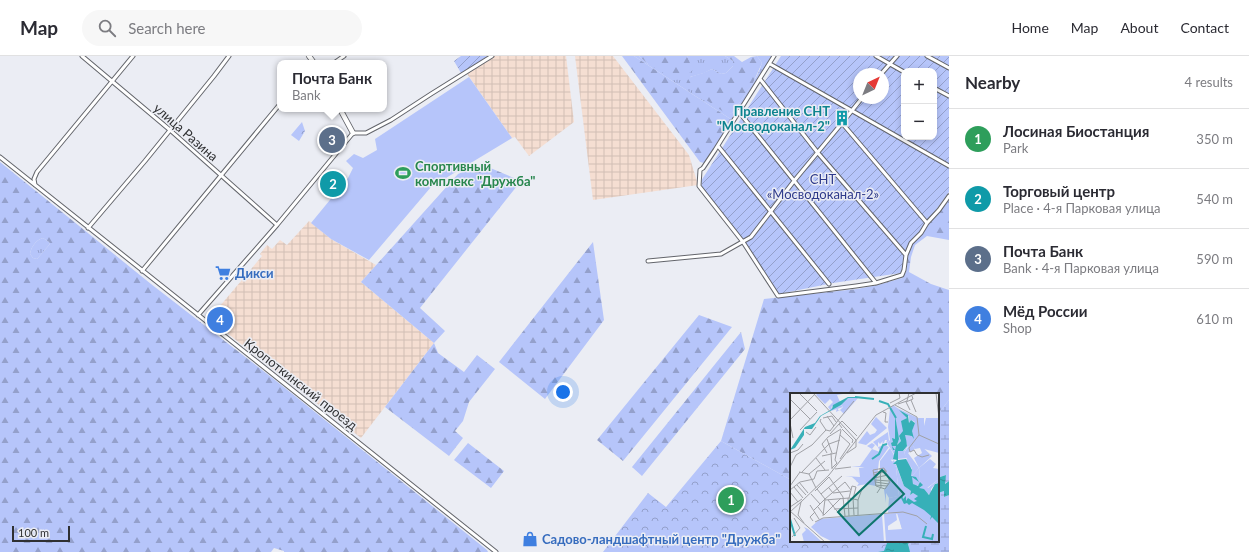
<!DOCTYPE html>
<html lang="en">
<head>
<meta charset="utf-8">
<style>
	:root { --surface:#fff; --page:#f7f7f7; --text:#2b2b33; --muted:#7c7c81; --line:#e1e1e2; --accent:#2d76c7 }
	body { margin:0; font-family:Lato,sans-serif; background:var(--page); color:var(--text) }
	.controls { position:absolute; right:12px; top:12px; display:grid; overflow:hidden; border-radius:8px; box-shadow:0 2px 6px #0003 }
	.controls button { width:36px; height:36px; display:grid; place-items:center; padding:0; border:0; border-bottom:1px solid var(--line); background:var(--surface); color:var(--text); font:20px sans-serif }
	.compass { position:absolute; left:853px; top:12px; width:36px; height:36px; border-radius:50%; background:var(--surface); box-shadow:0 2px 6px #0003; rotate:43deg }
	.scale { position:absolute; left:12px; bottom:10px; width:58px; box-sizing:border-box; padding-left:4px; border:2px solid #2f3032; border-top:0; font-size:11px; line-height:14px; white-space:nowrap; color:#2f3032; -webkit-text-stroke:3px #ebedf4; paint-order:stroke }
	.you { position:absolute; left:563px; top:336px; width:14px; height:14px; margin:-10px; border:3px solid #fff; border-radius:50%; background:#1a73e8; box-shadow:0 0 0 6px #1a73e833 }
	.badge { display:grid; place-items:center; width:26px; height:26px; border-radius:50%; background:var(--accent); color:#fff; font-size:13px; font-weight:700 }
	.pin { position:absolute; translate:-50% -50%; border:2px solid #fff; box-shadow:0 1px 4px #0006 }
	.popup { position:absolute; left:277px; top:4px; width:110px; height:52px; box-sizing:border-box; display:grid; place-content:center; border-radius:8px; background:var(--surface); filter:drop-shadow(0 1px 3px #0005); font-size:13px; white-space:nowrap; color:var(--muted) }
	.popup b { font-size:15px; color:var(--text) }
	.popup::after { content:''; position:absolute; left:50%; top:100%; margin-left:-8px; border:8px solid transparent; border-top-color:var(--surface) }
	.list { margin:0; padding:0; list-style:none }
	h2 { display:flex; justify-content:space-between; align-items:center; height:52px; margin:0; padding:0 16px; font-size:17px }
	h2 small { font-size:13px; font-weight:400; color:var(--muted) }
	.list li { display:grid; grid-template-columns:26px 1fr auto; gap:12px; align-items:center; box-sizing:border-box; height:60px; padding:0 16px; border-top:1px solid var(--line) }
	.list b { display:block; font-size:15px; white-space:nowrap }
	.list p { margin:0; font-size:13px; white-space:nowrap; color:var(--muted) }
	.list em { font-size:13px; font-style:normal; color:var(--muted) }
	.icon { flex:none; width:22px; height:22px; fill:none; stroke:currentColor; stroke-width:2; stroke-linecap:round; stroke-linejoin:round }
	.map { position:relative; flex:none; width:949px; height:496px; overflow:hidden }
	header { display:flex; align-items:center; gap:24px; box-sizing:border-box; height:56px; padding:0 20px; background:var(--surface); border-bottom:1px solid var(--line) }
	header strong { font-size:19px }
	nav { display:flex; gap:22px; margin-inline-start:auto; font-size:14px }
	.search { width:280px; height:36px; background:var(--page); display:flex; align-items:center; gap:10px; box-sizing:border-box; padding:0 14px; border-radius:22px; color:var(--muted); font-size:15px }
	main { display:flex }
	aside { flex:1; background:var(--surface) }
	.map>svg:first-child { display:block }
</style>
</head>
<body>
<header>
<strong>Map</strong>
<div class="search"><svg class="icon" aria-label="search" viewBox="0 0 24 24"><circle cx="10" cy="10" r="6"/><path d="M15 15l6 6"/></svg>Search here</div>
<nav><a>Home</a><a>Map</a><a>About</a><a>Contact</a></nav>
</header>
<main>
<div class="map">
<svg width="949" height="496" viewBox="0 0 949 496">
	<defs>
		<pattern id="industrial-grid" width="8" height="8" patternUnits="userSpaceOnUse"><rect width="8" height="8" fill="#f5ded2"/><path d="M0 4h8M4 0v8" fill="none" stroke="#d2bfb5"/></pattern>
		<pattern id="grass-tufts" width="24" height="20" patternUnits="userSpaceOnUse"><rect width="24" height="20" fill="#b6c5fa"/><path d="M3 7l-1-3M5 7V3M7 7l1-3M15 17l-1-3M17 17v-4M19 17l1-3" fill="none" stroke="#94a0cb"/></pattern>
		<pattern id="forest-firs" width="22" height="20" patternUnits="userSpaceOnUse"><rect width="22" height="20" fill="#b6c5fa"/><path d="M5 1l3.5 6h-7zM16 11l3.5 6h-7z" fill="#94a0cb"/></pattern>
		<pattern id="wetland-marsh" width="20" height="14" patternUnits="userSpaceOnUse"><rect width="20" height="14" fill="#b6c5fa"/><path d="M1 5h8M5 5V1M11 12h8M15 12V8" fill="none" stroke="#94a0cb"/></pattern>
		<pattern id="park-crowns" width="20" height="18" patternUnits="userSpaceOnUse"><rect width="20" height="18" fill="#b6c5fa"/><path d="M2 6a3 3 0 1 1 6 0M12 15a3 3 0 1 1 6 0" fill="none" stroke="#94a0cb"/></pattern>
		<pattern id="garden-furrows" width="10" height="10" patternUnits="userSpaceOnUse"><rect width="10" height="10" fill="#b6c5fa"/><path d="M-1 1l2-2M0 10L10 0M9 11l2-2" fill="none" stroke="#94a0cb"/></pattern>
		<pattern id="water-ripples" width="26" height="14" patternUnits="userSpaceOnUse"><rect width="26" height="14" fill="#37b0b8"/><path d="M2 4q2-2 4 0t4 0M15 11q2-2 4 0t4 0" fill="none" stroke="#2f9096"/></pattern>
	</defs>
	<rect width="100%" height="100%" fill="#ebedf4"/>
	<path fill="url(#industrial-grid)" d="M 488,0 L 566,0 L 574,66 L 529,100 L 515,81 L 512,82 L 465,15 Z
		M 575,0 L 613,0 L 689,99 L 698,129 L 593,144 Z
		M 309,165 L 331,183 L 376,209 L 361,226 L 434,287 L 361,382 L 209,263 L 262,200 L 260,198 L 267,189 L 272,193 L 280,184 L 287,189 Z"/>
	<path fill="url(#grass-tufts)" d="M 634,0 L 639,0 L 648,8 L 692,14 L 687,0 L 725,0 L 733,5 L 733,10 L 726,17 L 721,18 L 712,13 L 704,17 L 690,21 L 728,58 L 732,57 C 743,41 756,26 762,7 L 757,0 L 772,0 L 732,64 Z
		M 43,182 L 49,186 L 50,188 L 37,203 L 33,202 L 30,198 C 31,191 36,184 43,182 Z"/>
	<path fill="url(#forest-firs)" fill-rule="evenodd" d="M 622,0 L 634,0 L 732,64 L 704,107 L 700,106 Z
		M 639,0 L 687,0 L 693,14 L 681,23 L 676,24 L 648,8 Z
		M 725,0 L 734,0 L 742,6 L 751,1 L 757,0 L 762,7 L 752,29 L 732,57 L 728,59 L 686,30 C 687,19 695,20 703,17 C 706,16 709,14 712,13 L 721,18 L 726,17 L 733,10 L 733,5 Z
		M 0,106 L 151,228 L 275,324 L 487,494 L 488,496 L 284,496 L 284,495 L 274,492 L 271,496 L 0,496 ZM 43,182 L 49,186 L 50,188 L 37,203 L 33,202 L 30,198 C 31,191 36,184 43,182 Z
		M 475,110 L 488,111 L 521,125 L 420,252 L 445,275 L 434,287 L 438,297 L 464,316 L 477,299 L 495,313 L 469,346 L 463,365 L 455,375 L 463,382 L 449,400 L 385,351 L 434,287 L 361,226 L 458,118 Z
		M 949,144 L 949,184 L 927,180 L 915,189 L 911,201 L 909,216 L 931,228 L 949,234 L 949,344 L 938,358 L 938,338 L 791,338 L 791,424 L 721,385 L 764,243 L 857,233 L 878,229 L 902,222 L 906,216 L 908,200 L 912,188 Z
		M 593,186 L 604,264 L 545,343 L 499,306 Z
		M 699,259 L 732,271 L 623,405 L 597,384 Z
		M 741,276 L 745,293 L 642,420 L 632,411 Z
		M 468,387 L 504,415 L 491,432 L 454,404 Z"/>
	<path fill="url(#wetland-marsh)" d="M 949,344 L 949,425 L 944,428 L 946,419 L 940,421 L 940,414 L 938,413 L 938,358 Z
		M 944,435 L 944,441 L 949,439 L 949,496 L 910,496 L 908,488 L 911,485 L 938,485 L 938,437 Z"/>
	<path fill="url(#park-crowns)" d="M 302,66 L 305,75 L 299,85 L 291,79 Z
		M 721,385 L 791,424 L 791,485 L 899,485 L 919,496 L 603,496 L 648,437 L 666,451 Z"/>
	<path fill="url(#garden-furrows)" fill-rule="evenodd" d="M 461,0 L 488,0 L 461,17 L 454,5 Z
		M 781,0 L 949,0 L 949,136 L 920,176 L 910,187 L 904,201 L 903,214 L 901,217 L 833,227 L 779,238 L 747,189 L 702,131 L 701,125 ZM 904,15 L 934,15 L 934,81 L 904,81 ZM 859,18 L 883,18 L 883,42 L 859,42 Z"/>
	<path fill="#b6c5fa" d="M 469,21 L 512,82 L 431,131 L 369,204 L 331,183 L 311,167 L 348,122 L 353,112 L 346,105 L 354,98 L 363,102 L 377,94 L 375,83 Z"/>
	<path fill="url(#water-ripples)" d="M 938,413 L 940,414 L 940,421 L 946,419 L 945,428 L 949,425 L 949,439 L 944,441 L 944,435 L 938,437 Z
		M 891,485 L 911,485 L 908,488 L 910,496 L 878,496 L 884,495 L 887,487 Z"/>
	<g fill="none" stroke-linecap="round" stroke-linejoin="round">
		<defs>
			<path id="street" d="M 82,0 L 170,74 L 277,169
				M 774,0 L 715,94 L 703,112 L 700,114 L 699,130 L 743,186 L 778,240 L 856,230 L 876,227 L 902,219 L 904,214 L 906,199 L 911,187 L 921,177 L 927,167 L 939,154 L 949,140
				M 876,0 L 904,16
				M 927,0 L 949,12
				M 334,7 L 344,0
				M 770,8 L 949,110
				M 881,18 L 897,0
				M 760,23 L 818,97 L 906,199
				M 934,32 L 949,40
				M 739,56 L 876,227
				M 842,67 L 927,167
				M 718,90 L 829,228
				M 0,101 L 496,496
				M 35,129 L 34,123 L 37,116 L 133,0
				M 88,172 L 145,105 L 214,20 L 229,0
				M 648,205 L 721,198 L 751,181 L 794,125 L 842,67 L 862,42
				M 142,215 L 280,48
				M 198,259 L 277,169 L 353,77 L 366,77 L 391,64 L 431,38 L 492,0"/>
			<path id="secondary" d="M 309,0 L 314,7
				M 340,53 L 353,77"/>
		</defs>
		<use href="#street" stroke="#63656b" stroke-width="5"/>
		<use href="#secondary" stroke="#63656b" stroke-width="6"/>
		<use href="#street" stroke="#fff" stroke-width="3"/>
		<use href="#secondary" stroke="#fff" stroke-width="4.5"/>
	</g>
	<defs>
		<symbol id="building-bare" viewBox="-9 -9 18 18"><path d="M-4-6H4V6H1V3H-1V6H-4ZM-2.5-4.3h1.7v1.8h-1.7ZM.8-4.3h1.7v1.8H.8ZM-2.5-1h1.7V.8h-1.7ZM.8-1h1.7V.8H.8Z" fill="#0f9aa8" stroke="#ebedf4" stroke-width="2.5" paint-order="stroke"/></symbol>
		<symbol id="stadium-bare" viewBox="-9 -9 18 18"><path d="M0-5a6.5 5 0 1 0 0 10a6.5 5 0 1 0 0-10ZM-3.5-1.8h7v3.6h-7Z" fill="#2e9e5b" stroke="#ebedf4" stroke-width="2.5" paint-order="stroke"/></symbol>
		<symbol id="supermarket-bare" viewBox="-9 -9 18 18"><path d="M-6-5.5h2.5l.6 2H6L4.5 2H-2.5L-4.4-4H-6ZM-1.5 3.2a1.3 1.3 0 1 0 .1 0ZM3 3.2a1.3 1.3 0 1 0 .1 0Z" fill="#3f7fe0" stroke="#ebedf4" stroke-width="2.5" paint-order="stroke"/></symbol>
		<symbol id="shop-bare" viewBox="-9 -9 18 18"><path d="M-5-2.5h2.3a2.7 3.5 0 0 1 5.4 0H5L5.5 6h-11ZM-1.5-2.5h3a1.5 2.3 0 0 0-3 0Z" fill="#3f7fe0" stroke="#ebedf4" stroke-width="2.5" paint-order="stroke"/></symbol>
	</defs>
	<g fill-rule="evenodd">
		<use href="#building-bare" x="831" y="51" width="22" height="22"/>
		<use href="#stadium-bare" x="392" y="106" width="22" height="22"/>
		<use href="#supermarket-bare" x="212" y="206" width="22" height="22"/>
		<use href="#shop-bare" x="519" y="472" width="22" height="22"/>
	</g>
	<g text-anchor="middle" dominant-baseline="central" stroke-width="3" stroke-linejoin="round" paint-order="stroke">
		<g font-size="13" font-weight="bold" fill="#0d838f" stroke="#ebedf4" text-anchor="end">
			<text x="830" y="55">Правление СНТ<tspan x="830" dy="15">"Мосводоканал-2"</tspan></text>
		</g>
		<g font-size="13" fill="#2f3032" stroke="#ebedf4">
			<text transform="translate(186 76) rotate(41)">улица Разина</text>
			<text transform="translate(301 328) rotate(38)">Кропоткинский проезд</text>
		</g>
		<g font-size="13" font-weight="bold" fill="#27864d" stroke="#ebedf4" text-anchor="start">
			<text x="415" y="110">Спортивный<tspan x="415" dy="15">комплекс "Дружба"</tspan></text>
		</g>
		<g font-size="13" fill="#2e3a8b" stroke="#ebedf4">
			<text x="823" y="123">СНТ<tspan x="823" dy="15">«Мосводоканал-2»</tspan></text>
		</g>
		<g font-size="13" font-weight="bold" fill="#366cbe" stroke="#ebedf4" text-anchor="start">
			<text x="235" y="217">Дикси</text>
			<text x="542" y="483">Садово-ландшафтный центр "Дружба"</text>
		</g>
	</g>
	<g transform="translate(790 337)">
		<rect width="149" height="149" fill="#ebedf4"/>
		<path d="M 58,4 L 64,4 L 68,5 L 54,21 L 50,17 L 46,19 L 47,15 L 49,18 L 53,14 L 50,10 ZM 82,73 L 85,90 L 71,92 L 62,84 L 55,83 L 70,84 L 69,75 Z" fill="#b6c5fa"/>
		<path d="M 109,16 L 128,25 L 134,25 L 134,33 L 136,25 L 149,25 L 149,60 L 123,53 L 125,56 L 118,60 L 129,75 L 140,66 L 146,71 L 143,75 L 149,76 L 149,67 L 149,86 L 137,95 L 141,100 L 129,87 L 130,74 L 122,83 L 122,76 L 114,60 L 127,41 L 127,29 ZM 86,24 L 97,35 L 76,52 L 68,50 L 77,38 L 80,42 L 85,40 L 87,37 L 81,31 ZM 98,39 L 99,48 L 96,50 L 97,47 L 95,47 L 94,50 L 92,51 L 93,48 L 90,51 L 88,49 L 88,54 L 83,49 ZM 82,50 L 85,52 L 82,56 L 90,59 L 88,54 L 95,52 L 99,54 L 89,68 L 86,93 L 75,91 L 80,88 L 73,89 L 70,86 L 71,92 L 67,93 L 69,90 L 66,88 L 68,85 L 76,82 L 77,86 L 80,83 L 77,85 L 78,81 L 71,80 L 71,76 L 75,74 L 61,74 L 70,73 L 82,56 L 77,53 ZM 100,55 L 105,64 L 101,67 L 106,74 L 109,103 L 99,105 L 96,100 L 96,110 L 94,97 L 99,88 L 98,82 L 90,75 L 90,68 ZM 106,120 L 107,127 L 98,133 L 98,137 L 112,136 L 107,120 L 149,132 L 149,149 L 96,149 L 94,121 ZM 92,121 L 94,149 L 43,149 L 31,143 L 21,134 L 30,126 ZM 14,134 L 18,136 L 32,149 L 14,149 L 12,141 L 16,137 Z" fill="#b6c5fa"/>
		<path d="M 103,12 L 127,28 L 128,43 L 125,49 L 117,54 L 114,60 L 117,65 L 108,66 L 108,58 L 114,58 L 117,52 L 112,41 L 109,44 L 111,48 L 107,52 L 109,45 L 106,44 L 107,35 L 105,24 L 105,43 L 107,66 L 102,67 L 104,61 L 97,50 L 100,47 L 98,34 L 100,16 ZM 114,19 L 119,23 L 119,30 L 121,27 L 125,29 L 120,43 L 115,42 L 112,28 L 117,25 ZM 116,66 L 120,68 L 122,83 L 130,74 L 129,87 L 138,95 L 149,86 L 149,91 L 146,90 L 141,96 L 141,102 L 126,95 L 132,91 L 126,93 L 123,91 ZM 104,67 L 114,93 L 121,98 L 120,102 L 123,100 L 129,103 L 127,104 L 117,107 L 112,101 L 109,103 L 106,74 L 102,69 Z" fill="#b6c5fa" fill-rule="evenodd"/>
		<path d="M 28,0 L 53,1 L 47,2 L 50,9 L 41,14 L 43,16 L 51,12 L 53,14 L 41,18 L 38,14 L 43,9 L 40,6 L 35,11 L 26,2 ZM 116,101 L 149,112 L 149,144 L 143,147 L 112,136 L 108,121 L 98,120 L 99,105 Z" fill="#b6c5fa"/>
		<path d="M 128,50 L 142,63 L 129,75 L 124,65 L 132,60 L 130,55 L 125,56 L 123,53 Z" fill="#b6c5fa"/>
		<path d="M 58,4 L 67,4 L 68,5 L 58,5 L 51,12 L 31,23 L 22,36 L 14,36 L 14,42 L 5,55 L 0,57 L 15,34 L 25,30 L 30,23 L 42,16 L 43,12 ZM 109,17 L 118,22 L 119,30 L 121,27 L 125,30 L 122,38 L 124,46 L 122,43 L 115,42 L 117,51 L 116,46 L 117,53 L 113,58 L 108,58 L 108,67 L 116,66 L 122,77 L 121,83 L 126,84 L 129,89 L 122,84 L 123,91 L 128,93 L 130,89 L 133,92 L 129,95 L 134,96 L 139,102 L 145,91 L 149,90 L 149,131 L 142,124 L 140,127 L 141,123 L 134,117 L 122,110 L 119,112 L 117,110 L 114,111 L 111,105 L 112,101 L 113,106 L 116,103 L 116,108 L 118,105 L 124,109 L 127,108 L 124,106 L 128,103 L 123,100 L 120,102 L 121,98 L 114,93 L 106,71 L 103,71 L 107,67 L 103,66 L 106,53 L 102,53 L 105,57 L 103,57 L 101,50 L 103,49 L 102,45 L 105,46 L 105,22 L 109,46 L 107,52 L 111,48 L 109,43 L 113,38 L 111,28 L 117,25 Z" fill="#37b0b8"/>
		<path fill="none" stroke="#37b0b8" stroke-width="2" d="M 65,4 L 84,6M 89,8 L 98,11 L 106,25M 82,66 L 89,61 L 93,52 L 97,51M 0,126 L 5,143M 136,133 L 133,144 L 142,146 L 143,141"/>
		<path fill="none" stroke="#a0a1a6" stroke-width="1" d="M 9,0 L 27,18M 23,0 L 66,47 L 66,54 L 57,60M 146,0 L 149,25M 0,6 L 20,26M 121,7 L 126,19M 100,10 L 110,5 L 109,0M 108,11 L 117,8 L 119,0M 105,12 L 127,24 L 129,42 L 119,55 L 120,59M 120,17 L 116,9 L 123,6 L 122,3M 93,19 L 96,20 L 95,29 L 98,29M 37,23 L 44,33M 33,25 L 42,23 L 46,29M 50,25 L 64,8M 31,26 L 30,28 L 36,37M 0,27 L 26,0M 0,30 L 3,45M 52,35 L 49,31 L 52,28 L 67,43M 52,36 L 63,47 L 62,50M 10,37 L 27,19M 16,39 L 20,42 L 26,34M 40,41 L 49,31M 50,42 L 60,51M 129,42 L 149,51M 37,46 L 42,60M 120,59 L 124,57 L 127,62 L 132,64 L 139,62M 0,60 L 8,57 L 13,51M 37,60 L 32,51 L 38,44 L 51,36M 41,60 L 42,76M 32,63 L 46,60M 26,65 L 35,77M 50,66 L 60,51M 0,74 L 6,62 L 22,52 L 36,37 L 40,38 L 50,25M 42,75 L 47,70 L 45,67 L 51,37M 94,75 L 100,89 L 95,96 L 86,93 L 83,77 ZM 45,76 L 61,74M 9,79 L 19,81 L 26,95M 11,80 L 39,51 L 50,47M 83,80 L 96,77M 19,81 L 35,68M 84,82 L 97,78M 39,84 L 53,104 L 55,123M 84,85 L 98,82M 85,87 L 99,88M 9,89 L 18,100M 85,89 L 99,91M 7,92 L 16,102M 85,92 L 97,93M 0,93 L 10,79M 4,94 L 13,105M 39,95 L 43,100 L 60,98M 27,96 L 35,106M 0,97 L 10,89 L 24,86 L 27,78 L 39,77M 25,98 L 39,84M 0,99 L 8,109M 87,100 L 91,94 L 90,75M 21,101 L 30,111M 31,101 L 52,83M 58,105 L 59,123M 59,105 L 62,93 L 66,94 L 63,106M 63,105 L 64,122M 35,106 L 55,89 L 61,97M 35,107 L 59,105 L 68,107M 38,107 L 51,123M 20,112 L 29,126M 0,114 L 12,106M 28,114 L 34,122 L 51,105M 44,116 L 68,115M 24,117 L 35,106M 0,118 L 35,149M 0,119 L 12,108M 68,122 L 68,107 L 72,96M 33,123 L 35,106M 23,128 L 20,124 L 25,119M 25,129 L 33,125 L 113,119 L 127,123 L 137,131M 14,130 L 8,122 L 11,109 L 39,82 L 86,22 L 126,0M 2,144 L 10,135 L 4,125"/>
		<path fill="#0f766e" fill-opacity="0.15" stroke="#0f766e" stroke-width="2" d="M 92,77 L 114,101 L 69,142 L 48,119 Z"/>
		<rect width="149" height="149" fill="none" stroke="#2f3032" stroke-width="2"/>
	</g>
</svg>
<div class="controls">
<button>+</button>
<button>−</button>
</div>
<svg class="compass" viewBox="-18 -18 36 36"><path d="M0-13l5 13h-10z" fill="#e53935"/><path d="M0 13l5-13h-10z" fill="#7c7c81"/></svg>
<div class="scale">100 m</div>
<div class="you"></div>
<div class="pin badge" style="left:731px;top:444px;background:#2e9e5b">1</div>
<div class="pin badge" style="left:333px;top:128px;background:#0f9aa8">2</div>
<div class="pin badge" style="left:332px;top:84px;background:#5c6f8a">3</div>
<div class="popup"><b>Почта Банк</b>Bank</div>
<div class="pin badge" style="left:220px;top:264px;background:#3f7fe0">4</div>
</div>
<aside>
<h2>Nearby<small>4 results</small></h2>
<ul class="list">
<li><span class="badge" style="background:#2e9e5b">1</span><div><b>Лосиная Биостанция</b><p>Park</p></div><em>350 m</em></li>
<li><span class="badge" style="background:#0f9aa8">2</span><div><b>Торговый центр</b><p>Place · 4-я Парковая улица</p></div><em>540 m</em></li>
<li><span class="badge" style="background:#5c6f8a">3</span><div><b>Почта Банк</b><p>Bank · 4-я Парковая улица</p></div><em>590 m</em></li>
<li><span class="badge" style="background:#3f7fe0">4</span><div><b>Мёд России</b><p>Shop</p></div><em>610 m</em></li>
</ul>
</aside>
</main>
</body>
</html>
